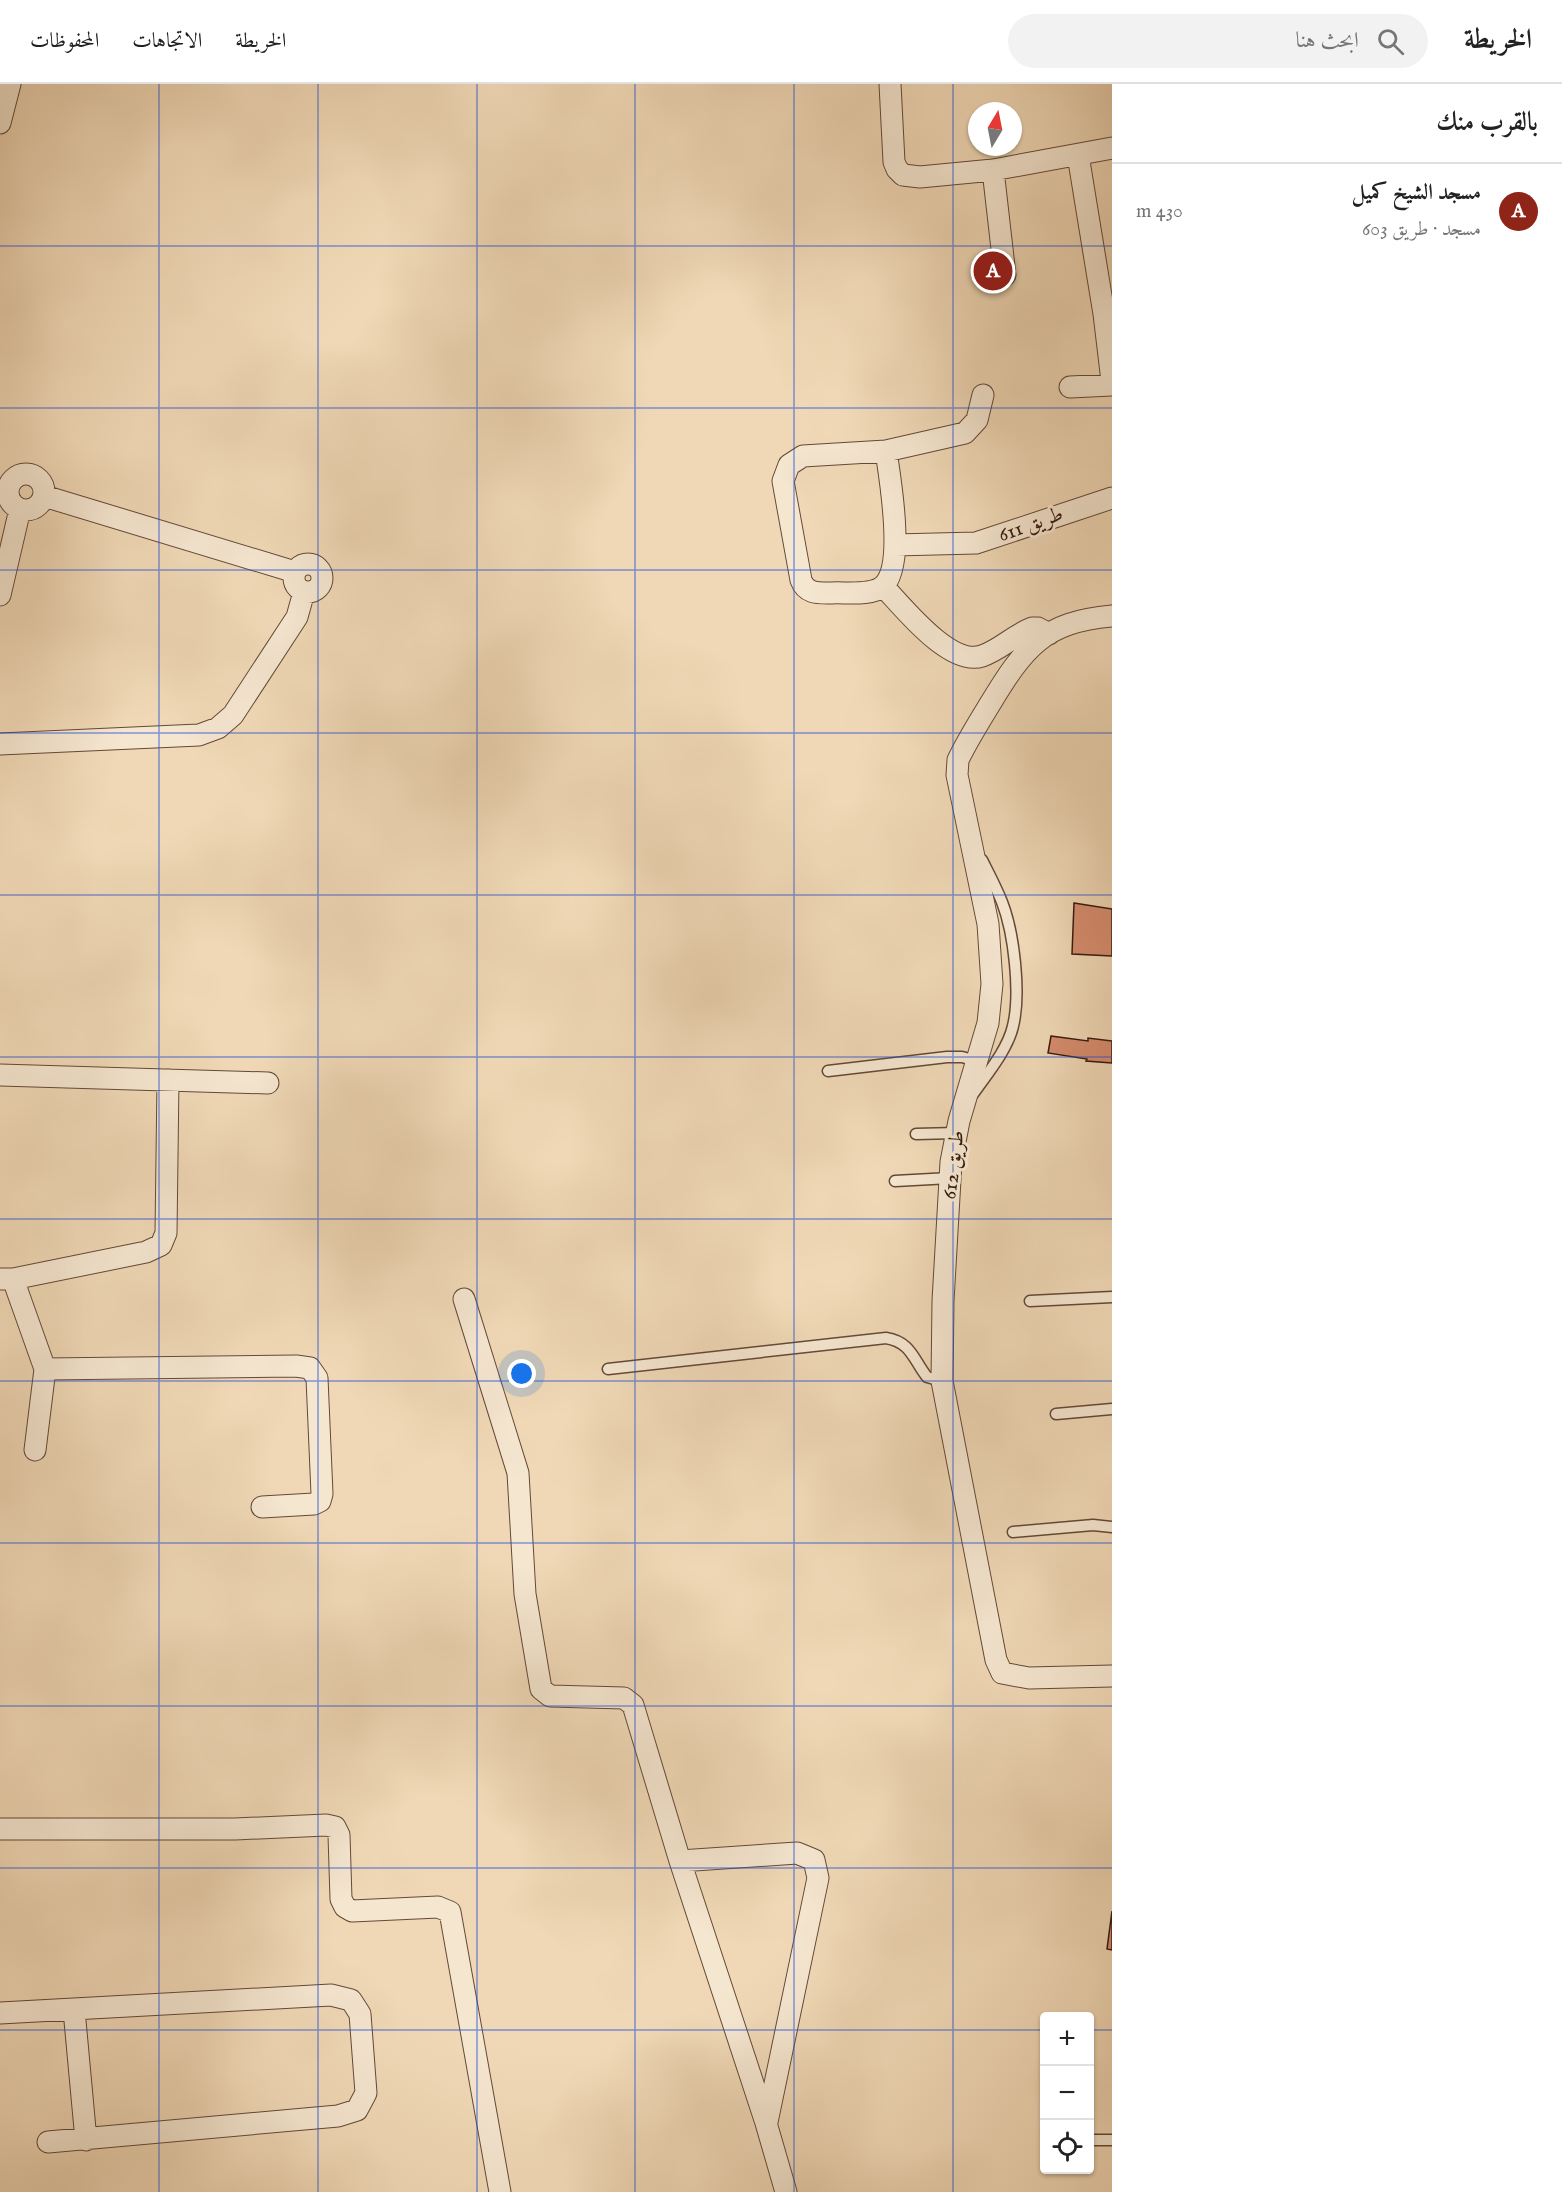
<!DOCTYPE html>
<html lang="ar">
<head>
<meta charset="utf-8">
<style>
	:root { --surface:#fff; --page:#f2f2f2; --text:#222; --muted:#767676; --line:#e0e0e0; --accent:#8f2418 }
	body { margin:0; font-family:"IM FELL English",Amiri,serif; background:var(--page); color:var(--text); direction:rtl }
	.controls { position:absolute; right:18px; bottom:18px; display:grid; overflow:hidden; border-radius:6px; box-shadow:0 2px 4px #0004 }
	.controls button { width:54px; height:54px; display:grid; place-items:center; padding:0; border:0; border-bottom:2px solid var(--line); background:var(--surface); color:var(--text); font:30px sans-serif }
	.compass { position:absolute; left:968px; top:18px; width:54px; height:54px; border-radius:50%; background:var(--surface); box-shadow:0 2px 4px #0004; rotate:10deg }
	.you { position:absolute; left:522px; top:1290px; width:21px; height:21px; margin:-15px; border:4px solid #fff; border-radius:50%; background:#1a73e8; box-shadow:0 0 0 9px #1a73e833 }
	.badge { display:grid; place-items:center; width:39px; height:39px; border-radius:50%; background:var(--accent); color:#fff; font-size:20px; font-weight:700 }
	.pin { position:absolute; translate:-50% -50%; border:3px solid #fff; box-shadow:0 2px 6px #0006 }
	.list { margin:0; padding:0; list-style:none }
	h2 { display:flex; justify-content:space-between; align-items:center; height:78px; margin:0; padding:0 24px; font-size:26px }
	h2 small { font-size:20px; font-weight:400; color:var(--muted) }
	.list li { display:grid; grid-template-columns:39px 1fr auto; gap:18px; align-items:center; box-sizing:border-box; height:96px; padding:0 24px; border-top:2px solid var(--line) }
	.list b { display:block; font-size:22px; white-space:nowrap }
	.list p { margin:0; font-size:20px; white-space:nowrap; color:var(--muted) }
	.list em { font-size:20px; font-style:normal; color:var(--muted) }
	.icon { flex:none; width:33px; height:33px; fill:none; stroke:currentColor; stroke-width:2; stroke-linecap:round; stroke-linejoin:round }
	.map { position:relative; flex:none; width:1112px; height:2108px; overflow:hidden; direction:ltr }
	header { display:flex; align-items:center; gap:36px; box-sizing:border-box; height:84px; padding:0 30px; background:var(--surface); border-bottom:2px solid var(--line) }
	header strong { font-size:28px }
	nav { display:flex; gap:33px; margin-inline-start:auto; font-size:21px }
	.search { width:420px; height:54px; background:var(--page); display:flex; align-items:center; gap:15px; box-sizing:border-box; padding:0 21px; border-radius:33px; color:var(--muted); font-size:22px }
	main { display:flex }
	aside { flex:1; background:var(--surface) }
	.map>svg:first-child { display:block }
</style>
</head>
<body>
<header>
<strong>الخريطة</strong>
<div class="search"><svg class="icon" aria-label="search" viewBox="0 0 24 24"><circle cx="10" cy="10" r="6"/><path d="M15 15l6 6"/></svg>ابحث هنا</div>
<nav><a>الخريطة</a><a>الاتجاهات</a><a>المحفوظات</a></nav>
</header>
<main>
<aside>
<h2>بالقرب منك<small></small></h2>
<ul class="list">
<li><span class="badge">A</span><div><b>مسجد الشيخ كميل</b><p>مسجد · طريق 603</p></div><em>430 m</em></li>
</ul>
</aside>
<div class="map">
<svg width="1112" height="2108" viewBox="0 0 1112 2108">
	<rect width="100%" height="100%" fill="#f0d8b6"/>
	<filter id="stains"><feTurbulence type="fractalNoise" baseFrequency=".00333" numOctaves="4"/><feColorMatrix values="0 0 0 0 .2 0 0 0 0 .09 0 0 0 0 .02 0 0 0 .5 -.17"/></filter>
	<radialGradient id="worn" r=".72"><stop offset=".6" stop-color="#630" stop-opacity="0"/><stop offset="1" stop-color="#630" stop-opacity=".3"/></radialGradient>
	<path fill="#d68c6e" stroke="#34190d" stroke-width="1.5" d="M 1074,819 L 1112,825 L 1112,872 L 1072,870 Z
		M 1051,952 L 1088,957 L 1088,954 L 1112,957 L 1112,979 L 1086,977 L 1087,975 L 1048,969 Z
		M 1112,1827 L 1112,1866 L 1107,1865 Z"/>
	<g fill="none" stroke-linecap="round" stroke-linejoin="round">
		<defs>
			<path id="service" d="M 828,987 L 947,973 L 962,973 L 977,977
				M 973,1010 C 987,990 1008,965 1013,942 C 1021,909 1014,849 1002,818 C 996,803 989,790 982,776
				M 916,1050 L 956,1049
				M 895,1097 L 950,1094
				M 1030,1217 L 1112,1213
				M 608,1285 L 886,1254 C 911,1258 913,1275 927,1293 L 942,1297
				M 1056,1330 L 1112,1325
				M 1013,1448 L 1093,1441 L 1112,1443
				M 1090,2056 L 1112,2056"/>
			<path id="minor" d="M 890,0 L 894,78 L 897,85 L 903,91 L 920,93 L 993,86 L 1112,64
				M 0,39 L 10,0
				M 1078,71 L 1104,230 L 1112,297
				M 993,86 L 1005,191
				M 1070,303 L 1112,301
				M 886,367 C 890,395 906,484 882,503 C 870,512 845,508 831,509 C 818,509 806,510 801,496 L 783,397 L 789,381 L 803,372 Z
				M 886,367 L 965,349 L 977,336 L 983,311
				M8 408a18 18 0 1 1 36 0a18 18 0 1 1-36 0Z
				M 44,412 L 295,488
				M 895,461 L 976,459 L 1112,414
				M294 494a14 14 0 1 1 28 0a14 14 0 1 1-28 0Z
				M 883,502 C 903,523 950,583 982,572 C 1000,566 1014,551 1032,544 L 1038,544 L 1049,550
				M 0,511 L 20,425
				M 1112,532 C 1043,538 1024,564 990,620 C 979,638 967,657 958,676 L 957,691 L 988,840 L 992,900 L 988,939 L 959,1037 L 951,1078 L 943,1217 L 942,1297 L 996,1576 L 1002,1589 L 1029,1594 L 1112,1592
				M 0,660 L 199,651 L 218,644 L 233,631 L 297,533 L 304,508
				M 0,991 L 268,999
				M 0,1195 L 13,1195 L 146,1168 L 161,1161 L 166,1149 L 168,996
				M 13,1195 L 45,1285 L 35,1366
				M 464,1215 L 518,1389 L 525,1510 L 541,1605 L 550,1612 L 624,1614 L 633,1621 L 680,1777 L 766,2039 L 786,2108
				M 45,1285 L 296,1282 L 310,1284 L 317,1294 L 322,1410 L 320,1417 L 314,1420 L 262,1423
				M 0,1745 L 235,1745 L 326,1741 L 335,1743 L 339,1751 L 341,1815 L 345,1823 L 352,1827 L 438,1823 L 450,1828 L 500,2108
				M 680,1777 L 797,1769 L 814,1776 L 818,1794 L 767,2038
				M 74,1926 L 86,2056
				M 0,1929 L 331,1911 L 351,1916 L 360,1930 L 366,2009 L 357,2026 L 338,2032 L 48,2058"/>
		</defs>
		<use href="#service" stroke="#634937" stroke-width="13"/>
		<use href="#minor" stroke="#634937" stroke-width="23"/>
		<use href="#service" stroke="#f5e6d0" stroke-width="10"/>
		<use href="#minor" stroke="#f5e6d0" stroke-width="21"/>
	</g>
	<path fill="none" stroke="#1d4ed8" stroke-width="1.5" stroke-opacity="0.55" d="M 159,0 L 159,2108M 318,0 L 318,2108M 477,0 L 477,2108M 635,0 L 635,2108M 794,0 L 794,2108M 953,0 L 953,2108M 0,162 L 1112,162M 0,324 L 1112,324M 0,486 L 1112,486M 0,649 L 1112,649M 0,811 L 1112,811M 0,973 L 1112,973M 0,1135 L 1112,1135M 0,1297 L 1112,1297M 0,1459 L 1112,1459M 0,1622 L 1112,1622M 0,1784 L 1112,1784M 0,1946 L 1044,1946M 1090,1946 L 1112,1946"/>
	<g text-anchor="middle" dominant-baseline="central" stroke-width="6" stroke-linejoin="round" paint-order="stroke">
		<g font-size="21" fill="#34190d" stroke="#f5e6d0">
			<text transform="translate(1031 441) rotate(-20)">طريق 611</text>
			<text transform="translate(954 1081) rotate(-83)">طريق 612</text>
		</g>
	</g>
	<rect width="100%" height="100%" filter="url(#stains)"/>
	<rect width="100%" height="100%" fill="url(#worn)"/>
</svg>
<div class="controls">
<button>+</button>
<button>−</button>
<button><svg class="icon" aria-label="locate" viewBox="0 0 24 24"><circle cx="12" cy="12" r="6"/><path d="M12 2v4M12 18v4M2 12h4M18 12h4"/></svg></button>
</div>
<svg class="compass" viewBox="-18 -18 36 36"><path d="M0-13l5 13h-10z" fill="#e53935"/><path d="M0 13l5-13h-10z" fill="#767676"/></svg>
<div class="you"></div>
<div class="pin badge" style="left:993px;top:187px">A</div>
</div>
</main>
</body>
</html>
